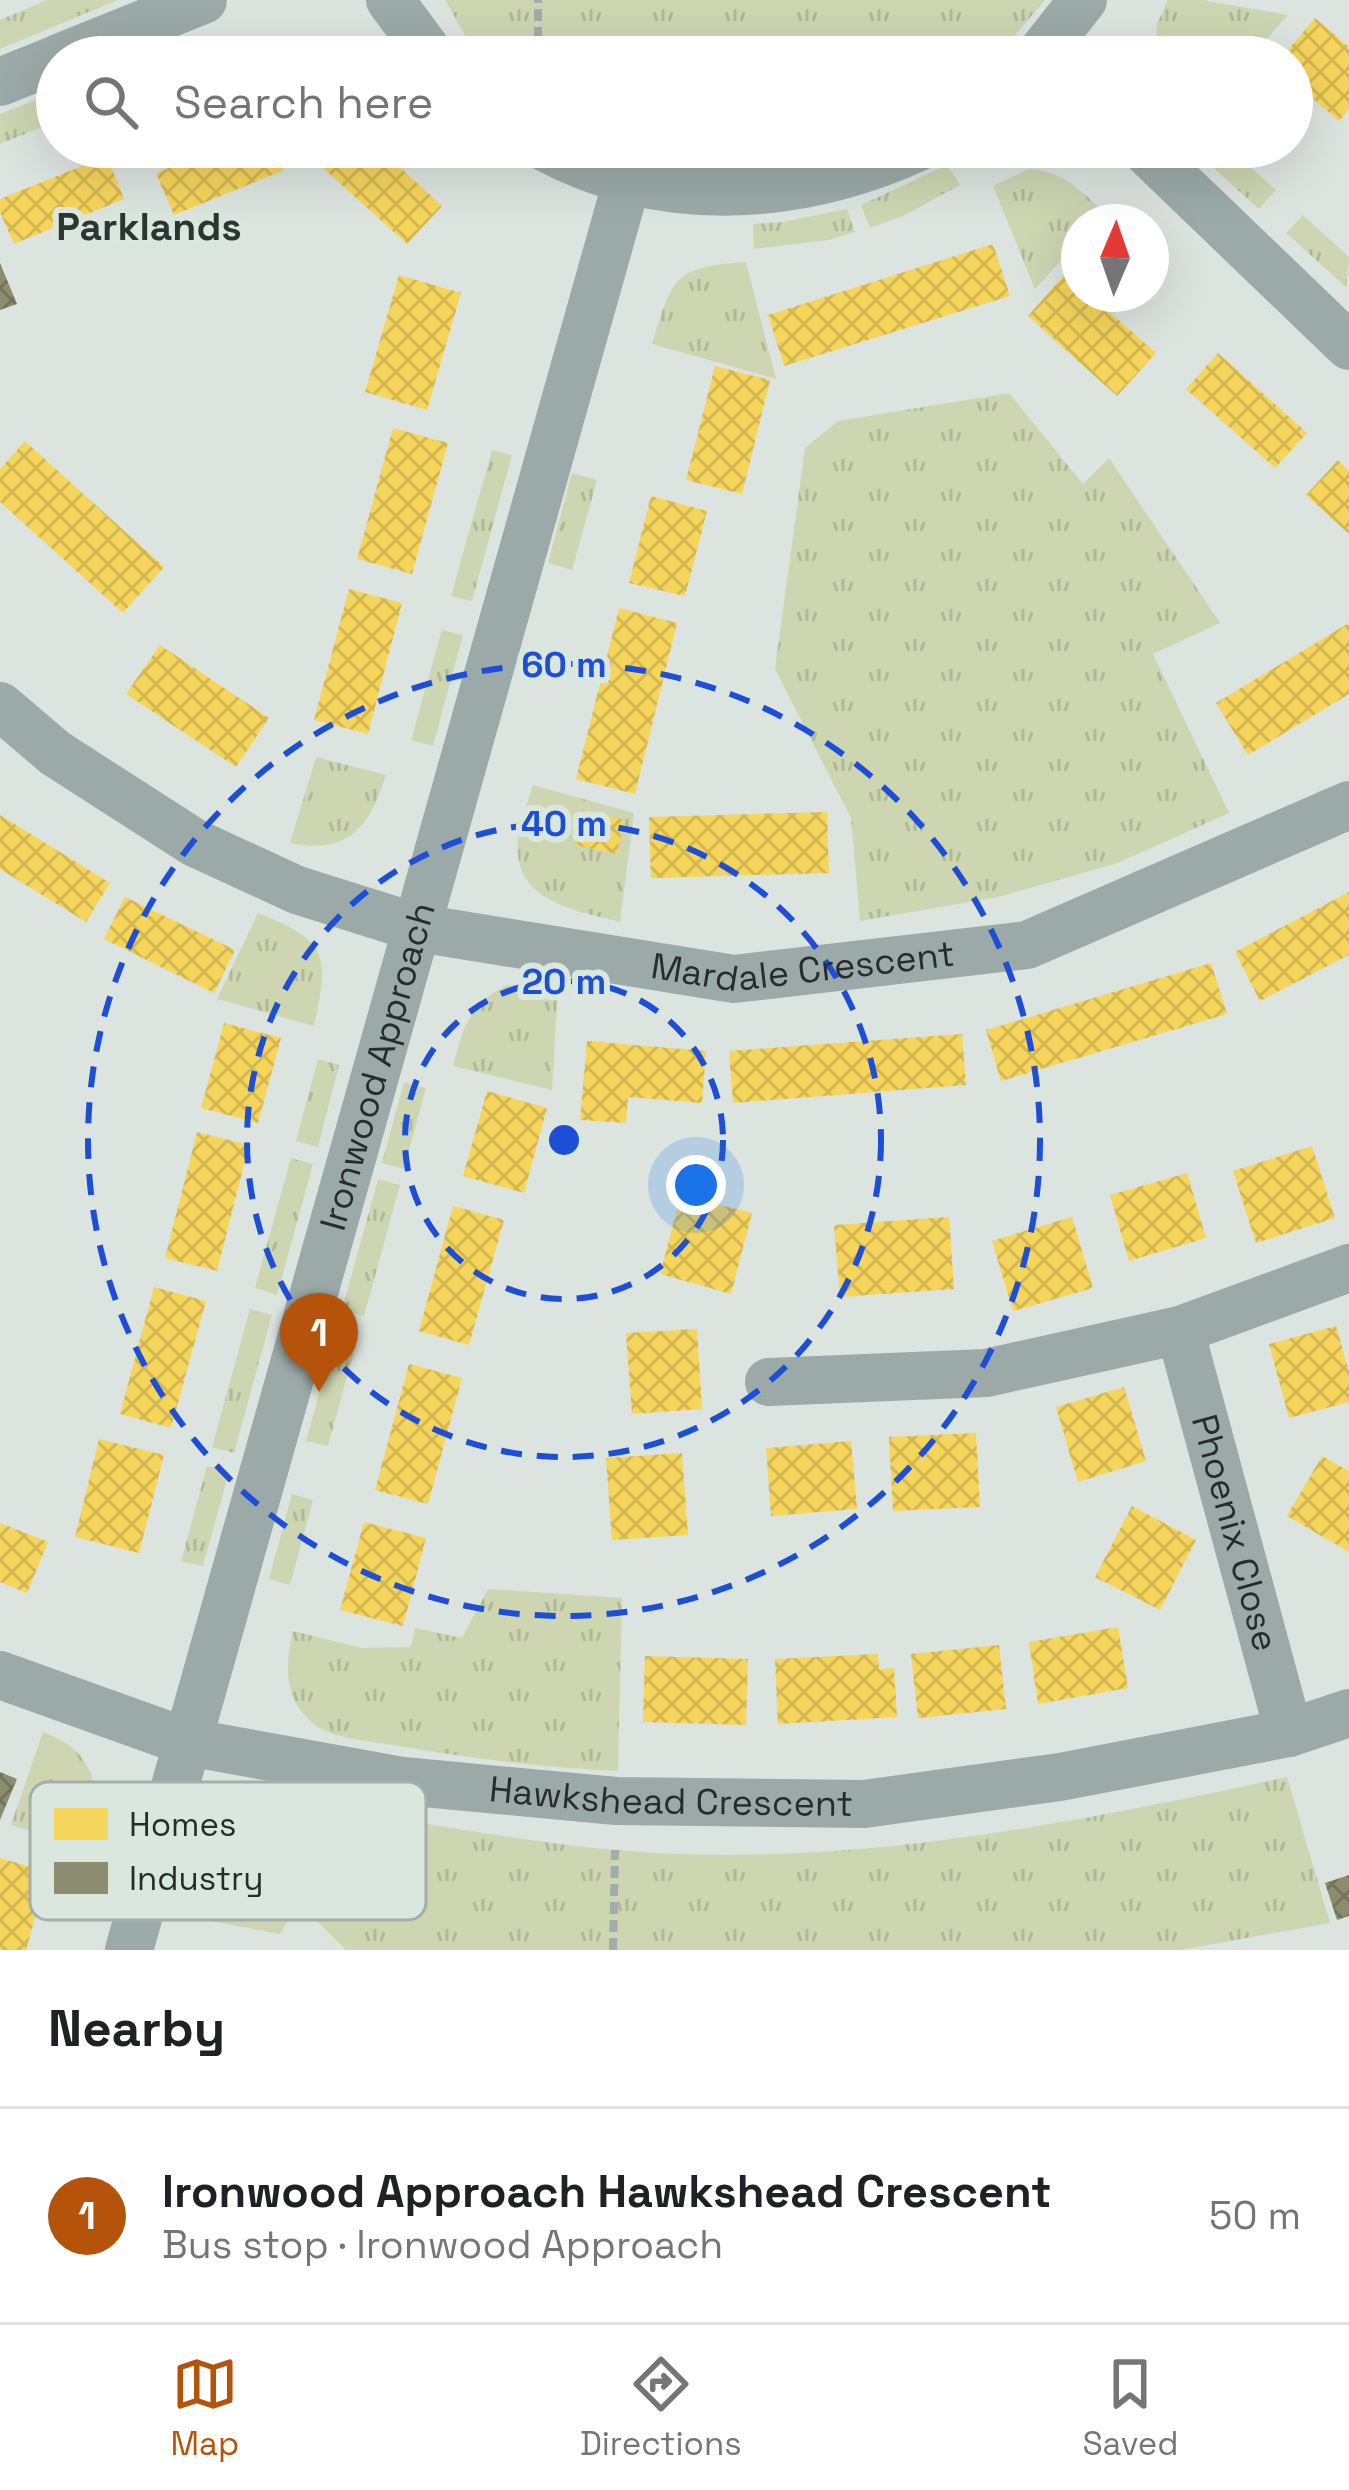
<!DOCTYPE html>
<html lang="en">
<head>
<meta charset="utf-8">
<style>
	:root { --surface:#fff; --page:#f2f2f2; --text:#202124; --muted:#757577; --line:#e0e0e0; --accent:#b45309 }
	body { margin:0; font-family:"Space Grotesk",sans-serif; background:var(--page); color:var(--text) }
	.compass { position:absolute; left:1061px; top:204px; width:108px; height:108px; border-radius:50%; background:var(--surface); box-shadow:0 12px 48px #0002; rotate:2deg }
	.you { position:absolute; left:696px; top:1185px; width:42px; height:42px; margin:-30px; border:9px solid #fff; border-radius:50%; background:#1a73e8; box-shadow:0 0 0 18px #1a73e833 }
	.badge { display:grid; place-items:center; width:78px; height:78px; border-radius:50%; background:var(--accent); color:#fff; font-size:39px; font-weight:700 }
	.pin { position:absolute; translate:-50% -99px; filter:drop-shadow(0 3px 6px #0008) }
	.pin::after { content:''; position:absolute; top:63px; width:42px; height:36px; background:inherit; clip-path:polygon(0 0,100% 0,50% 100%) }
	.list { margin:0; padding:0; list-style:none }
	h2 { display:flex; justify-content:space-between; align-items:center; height:156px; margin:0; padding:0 48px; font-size:51px }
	h2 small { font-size:39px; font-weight:400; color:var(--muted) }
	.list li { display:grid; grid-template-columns:78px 1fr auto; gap:36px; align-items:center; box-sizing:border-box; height:216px; padding:0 48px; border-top:3px solid var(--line) }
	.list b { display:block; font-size:45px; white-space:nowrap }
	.list p { margin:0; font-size:39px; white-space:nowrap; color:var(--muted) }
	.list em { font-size:39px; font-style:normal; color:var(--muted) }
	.icon { flex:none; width:66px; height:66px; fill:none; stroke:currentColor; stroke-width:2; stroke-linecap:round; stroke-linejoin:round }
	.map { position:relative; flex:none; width:1349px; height:1950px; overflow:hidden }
	.search { position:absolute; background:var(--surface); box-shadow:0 12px 48px #0002; left:36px; right:36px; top:36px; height:132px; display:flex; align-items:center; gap:30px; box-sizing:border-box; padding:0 42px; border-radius:66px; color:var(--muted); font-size:45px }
	.sheet { height:372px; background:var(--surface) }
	nav { display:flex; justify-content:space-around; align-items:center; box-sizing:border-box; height:168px; border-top:3px solid var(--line); background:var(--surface); font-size:33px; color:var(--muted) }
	nav a { display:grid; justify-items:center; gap:6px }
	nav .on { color:var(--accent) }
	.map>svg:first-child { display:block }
</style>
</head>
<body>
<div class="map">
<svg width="1349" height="1950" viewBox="0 0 1349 1950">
	<defs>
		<pattern id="grass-tufts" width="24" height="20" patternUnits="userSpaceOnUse" patternTransform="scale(3)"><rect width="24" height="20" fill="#cdd6b1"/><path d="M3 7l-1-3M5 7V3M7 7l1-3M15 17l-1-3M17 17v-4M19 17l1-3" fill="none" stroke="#b0b898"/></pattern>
		<pattern id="homes-cross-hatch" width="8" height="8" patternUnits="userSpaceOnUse" patternTransform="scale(3)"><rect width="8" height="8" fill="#f6d55c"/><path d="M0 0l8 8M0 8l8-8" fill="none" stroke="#d3b750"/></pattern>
		<pattern id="industry-cross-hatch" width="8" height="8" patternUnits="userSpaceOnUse" patternTransform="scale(3)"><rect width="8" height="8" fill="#8c8c6e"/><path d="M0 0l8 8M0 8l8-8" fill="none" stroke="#72735a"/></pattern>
	</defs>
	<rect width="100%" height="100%" fill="#dce4e0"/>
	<path fill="url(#grass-tufts)" d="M 47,0 L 118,0 L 0,49 L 0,20 Z
		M 445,0 L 1045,0 L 996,57 L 483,57 L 470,44 Z
		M 1168,0 L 1202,0 L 1288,15 L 1250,57 L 1159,57 L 1156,26 Z
		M 57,91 L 57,121 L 0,144 L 0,114 Z
		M 1201,147 L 1228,147 L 1276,190 L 1259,209 L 1196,152 Z
		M 947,165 L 960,185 L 903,216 L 870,228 L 861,205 Z
		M 1029,169 C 1065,172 1080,190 1105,213 L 1097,222 L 1079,222 L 1079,241 L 1035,289 L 993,186 Z
		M 847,209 L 855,232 L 828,240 L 754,249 L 753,224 L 782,222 Z
		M 1303,215 L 1349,257 L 1346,287 L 1286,233 Z
		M 746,262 L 776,379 L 652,344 C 673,277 673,267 746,262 Z
		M 1009,393 L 1083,484 L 1109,458 L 1220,623 L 1153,654 L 1229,813 L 1118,863 L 998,897 L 860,921 L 851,818 L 775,669 L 805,448 L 838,421 Z
		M 492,450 L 512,455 L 472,601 L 451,596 Z
		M 572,473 L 597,480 L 572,570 L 548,563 Z
		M 442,630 L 463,635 L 433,746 L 411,740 Z
		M 316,757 L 386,775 C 370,827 348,855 290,843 Z
		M 533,785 L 634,813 L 620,922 C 575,910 513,902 518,841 C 519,823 528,802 533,785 Z
		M 258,913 C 329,941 329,955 314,1026 L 217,999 Z
		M 508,985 L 558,986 L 552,1090 L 453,1066 C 463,1028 470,1002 508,985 Z
		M 318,1059 L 339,1065 L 318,1147 L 296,1141 Z
		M 404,1082 L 426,1088 L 404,1169 L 382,1163 Z
		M 291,1158 L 313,1164 L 277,1295 L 255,1288 Z
		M 378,1179 L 400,1185 L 364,1316 L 342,1310 Z
		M 250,1309 L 272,1315 L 234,1453 L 212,1447 Z
		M 334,1340 L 356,1345 L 328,1446 L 306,1441 Z
		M 207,1466 L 229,1472 L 203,1566 L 181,1561 Z
		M 292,1494 L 313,1500 L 290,1585 L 269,1579 Z
		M 488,1589 L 622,1598 L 618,1771 C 539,1768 463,1757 386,1744 C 362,1740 334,1739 314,1724 C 283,1700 285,1666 293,1631 L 362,1648 L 411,1647 L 415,1628 L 462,1638 Z
		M 43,1732 C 102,1754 101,1795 85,1848 L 11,1825 Z
		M 1287,1777 L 1330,1923 L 1180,1950 L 346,1950 L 299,1903 L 280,1934 L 210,1921 C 223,1871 224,1821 283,1806 C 398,1815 511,1842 627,1851 C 847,1869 1073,1823 1287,1777 Z"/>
	<path fill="url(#homes-cross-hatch)" d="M 1315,18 L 1349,47 L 1349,109 L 1339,121 L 1292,81 L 1292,57 L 1282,57 Z
		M 220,147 L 275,147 L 284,170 L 174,215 L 156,173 Z
		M 338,147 L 378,147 L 442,206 L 407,244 L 321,166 Z
		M 107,156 L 124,199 L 14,244 L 0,212 L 0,199 Z
		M 993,244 L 1010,296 L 784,366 L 768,315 Z
		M 1066,273 L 1079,285 L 1079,294 L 1089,294 L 1156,353 L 1117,396 L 1028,316 Z
		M 399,275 L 461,293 L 427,410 L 365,392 Z
		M 1218,353 L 1307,433 L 1275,468 L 1186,389 Z
		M 715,366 L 770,380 L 742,494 L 686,480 Z
		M 393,428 L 448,443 L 412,574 L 357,559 Z
		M 25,441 L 164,567 L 123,613 L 0,502 L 0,469 Z
		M 1338,460 L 1349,471 L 1349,534 L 1306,495 Z
		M 651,496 L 707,511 L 685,596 L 629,583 Z
		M 349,589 L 402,603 L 368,734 L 314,720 Z
		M 619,608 L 677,623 L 635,794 L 576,779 Z
		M 1349,623 L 1349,694 L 1248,755 L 1216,703 Z
		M 160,645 L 269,718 L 236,767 L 126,694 Z
		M 583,810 L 624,820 L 617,854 L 575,845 Z
		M 827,812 L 829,873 L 651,878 L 649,817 Z
		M 0,815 L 110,883 L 86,922 L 0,869 Z
		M 1349,892 L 1349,955 L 1260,1001 L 1235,952 Z
		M 125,897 L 235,950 L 214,993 L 104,939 Z
		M 1211,963 L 1227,1014 L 1001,1081 L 986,1030 Z
		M 224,1023 L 281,1038 L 258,1123 L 201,1108 Z
		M 962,1034 L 966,1085 L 733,1103 L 729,1051 Z
		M 587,1041 L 706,1051 L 702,1103 L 628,1097 L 626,1123 L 580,1120 Z
		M 487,1091 L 547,1108 L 524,1193 L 463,1176 Z
		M 197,1132 L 249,1145 L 217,1271 L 165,1258 Z
		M 1312,1146 L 1335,1218 L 1256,1243 L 1233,1171 Z
		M 1187,1173 L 1206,1238 L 1129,1261 L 1110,1195 Z
		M 681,1195 L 752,1213 L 731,1294 L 660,1274 Z
		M 453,1206 L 504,1220 L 469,1345 L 419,1331 Z
		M 949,1217 L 954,1289 L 840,1297 L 834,1225 Z
		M 1072,1217 L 1093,1288 L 1013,1311 L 992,1241 Z
		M 154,1287 L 206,1301 L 171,1428 L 120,1414 Z
		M 1336,1326 L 1349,1372 L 1349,1402 L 1289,1418 L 1269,1344 Z
		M 697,1329 L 702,1409 L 632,1414 L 626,1333 Z
		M 409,1364 L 462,1378 L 428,1504 L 375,1490 Z
		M 1124,1387 L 1146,1461 L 1078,1482 L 1056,1407 Z
		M 976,1433 L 980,1507 L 893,1511 L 889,1437 Z
		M 99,1439 L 164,1455 L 139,1553 L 75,1537 Z
		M 851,1441 L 857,1509 L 771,1516 L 766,1448 Z
		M 682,1453 L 688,1535 L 612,1540 L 606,1458 Z
		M 1322,1456 L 1349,1471 L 1349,1552 L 1287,1516 Z
		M 1132,1506 L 1196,1540 L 1160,1610 L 1095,1577 Z
		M 364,1522 L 426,1538 L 403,1626 L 340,1610 Z
		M 0,1523 L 48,1542 L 27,1593 L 0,1582 Z
		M 1118,1627 L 1128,1688 L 1038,1704 L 1029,1642 Z
		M 999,1645 L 1006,1709 L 918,1718 L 911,1654 Z
		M 878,1654 L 879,1669 L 894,1668 L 897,1717 L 778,1724 L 775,1659 Z
		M 645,1656 L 748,1659 L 746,1725 L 643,1722 Z
		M 0,1858 L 48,1872 L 26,1950 L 0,1950 Z"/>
	<path fill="url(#industry-cross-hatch)" d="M 0,263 L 17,304 L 0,310 Z
		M 0,1772 L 17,1779 L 0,1820 Z
		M 1349,1875 L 1349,1916 L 1337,1920 L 1325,1883 Z"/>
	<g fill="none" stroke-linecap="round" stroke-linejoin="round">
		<path stroke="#a0adaa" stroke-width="8" stroke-dasharray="12 6" stroke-linecap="butt" d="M 538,57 L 538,0
			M 613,1950 L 615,1850"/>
		<g stroke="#9baaa8" stroke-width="48">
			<path d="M 390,0 L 432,57"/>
			<path d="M 61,57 L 203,0"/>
			<path d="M 1038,57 L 1083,0"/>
			<path d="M 0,82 L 57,59"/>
			<path d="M 544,147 C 662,211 799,202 919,147"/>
			<path d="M 1142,147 L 1349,346"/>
			<path id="s1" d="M 0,706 L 55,753 L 195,843 L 297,890 L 418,928 L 734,979 L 1027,945 L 1349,805"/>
			<path id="s2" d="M 1180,1330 L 1289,1733"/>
			<path d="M 769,1382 L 986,1373 L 1180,1330 L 1349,1268"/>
			<path id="s3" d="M 0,1675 L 187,1742 L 403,1781 L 616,1801 L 864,1804 L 1060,1777 L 1289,1733 L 1349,1713"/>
			<path id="s4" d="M 129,1950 L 627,181"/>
		</g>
	</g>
	<g fill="none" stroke="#1d4ed8" stroke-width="6" stroke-dasharray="21 15">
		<circle cx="564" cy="1140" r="159"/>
		<circle cx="564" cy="1140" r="317"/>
		<circle cx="564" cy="1140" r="476"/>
	</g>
	<g text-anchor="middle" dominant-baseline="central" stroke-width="12" stroke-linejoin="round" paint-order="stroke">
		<g font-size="36" fill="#262c29" stroke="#d9e7df">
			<text stroke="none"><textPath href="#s1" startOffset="867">Mardale Crescent</textPath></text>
			<text stroke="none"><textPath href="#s4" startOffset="918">Ironwood Approach</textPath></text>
			<text stroke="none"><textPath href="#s2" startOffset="210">Phoenix Close</textPath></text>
			<text stroke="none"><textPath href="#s3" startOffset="687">Hawkshead Crescent</textPath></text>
		</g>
		<g font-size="39" font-weight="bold" fill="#2b3630" stroke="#d9e7df">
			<text x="149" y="226">Parklands</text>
		</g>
	</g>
	<rect x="30" y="1782" width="396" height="138" rx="18" fill="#d9e7df" stroke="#a3afa8" stroke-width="3"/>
	<rect x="54" y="1808" width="54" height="32" fill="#f6d55c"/>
	<rect x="54" y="1862" width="54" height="32" fill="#8c8c6e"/>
	<g font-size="33" fill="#262c29">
		<text x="129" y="1836">Homes</text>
		<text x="129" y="1890">Industry</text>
	</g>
	<circle cx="564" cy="1140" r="18" fill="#1d4ed8" stroke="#d9e7df" stroke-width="6"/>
	<g font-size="36" text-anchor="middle" font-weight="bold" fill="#1d4ed8" stroke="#d9e7df" stroke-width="12" stroke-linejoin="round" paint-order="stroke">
		<text x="564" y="677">60 m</text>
		<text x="564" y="836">40 m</text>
		<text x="564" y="994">20 m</text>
	</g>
</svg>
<svg class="compass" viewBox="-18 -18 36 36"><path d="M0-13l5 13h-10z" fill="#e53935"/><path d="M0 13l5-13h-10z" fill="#757577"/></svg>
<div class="you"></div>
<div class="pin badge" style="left:319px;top:1392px">1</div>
<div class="search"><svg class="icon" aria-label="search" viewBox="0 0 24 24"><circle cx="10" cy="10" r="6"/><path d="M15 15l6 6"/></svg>Search here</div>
</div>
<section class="sheet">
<h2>Nearby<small></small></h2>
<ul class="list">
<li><span class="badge">1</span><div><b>Ironwood Approach Hawkshead Crescent</b><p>Bus stop · Ironwood Approach</p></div><em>50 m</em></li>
</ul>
</section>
<nav>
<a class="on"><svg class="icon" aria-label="map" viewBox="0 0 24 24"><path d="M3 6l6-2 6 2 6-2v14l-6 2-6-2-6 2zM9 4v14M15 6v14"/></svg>Map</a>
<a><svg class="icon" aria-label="directions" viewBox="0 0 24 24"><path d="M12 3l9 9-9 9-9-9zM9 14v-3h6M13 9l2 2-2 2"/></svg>Directions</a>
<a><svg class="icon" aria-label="saved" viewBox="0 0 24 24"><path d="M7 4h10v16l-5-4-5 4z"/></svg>Saved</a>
</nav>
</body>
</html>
